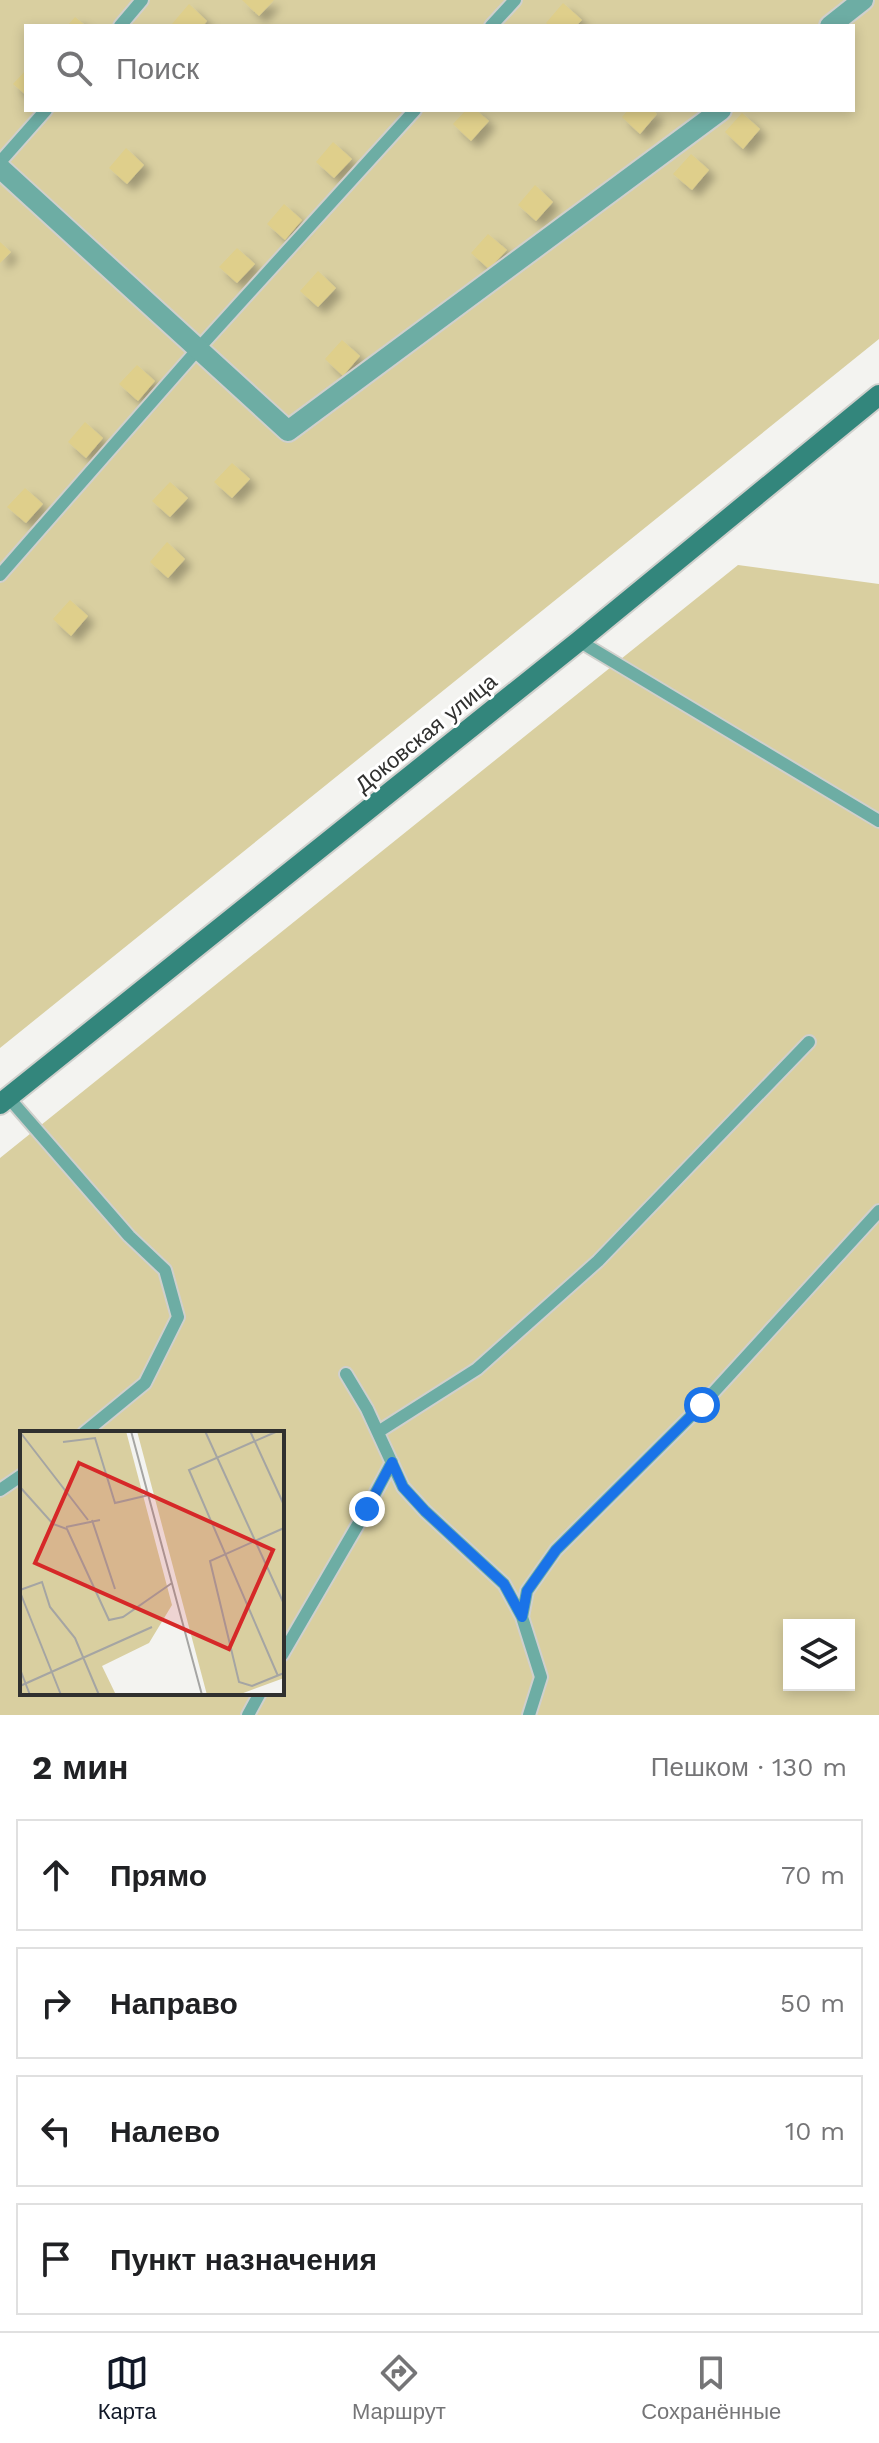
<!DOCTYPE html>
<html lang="ru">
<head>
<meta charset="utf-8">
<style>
	:root { --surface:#fff; --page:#f6f6f6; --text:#202124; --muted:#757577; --line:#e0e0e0; --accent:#111827 }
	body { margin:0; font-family:"Work Sans",sans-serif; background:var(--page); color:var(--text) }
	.controls { position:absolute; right:24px; bottom:24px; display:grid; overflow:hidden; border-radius:0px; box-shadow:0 4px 12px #0003 }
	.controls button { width:72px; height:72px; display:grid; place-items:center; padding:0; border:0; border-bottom:2px solid var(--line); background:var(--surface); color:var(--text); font:40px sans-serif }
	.stop { position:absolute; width:24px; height:24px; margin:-18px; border:6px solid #1a73e8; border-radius:50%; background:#fff }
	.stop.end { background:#1a73e8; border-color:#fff; box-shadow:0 2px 8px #0008 }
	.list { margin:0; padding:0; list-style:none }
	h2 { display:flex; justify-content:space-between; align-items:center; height:104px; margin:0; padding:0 32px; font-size:34px }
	h2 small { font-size:26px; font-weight:400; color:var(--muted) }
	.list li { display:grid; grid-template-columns:52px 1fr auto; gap:24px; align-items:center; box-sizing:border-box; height:112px; margin:0 16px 16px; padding:0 16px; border:2px solid var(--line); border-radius:0px }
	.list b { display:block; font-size:30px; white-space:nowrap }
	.list em { font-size:26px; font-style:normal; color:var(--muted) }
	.icon { flex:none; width:44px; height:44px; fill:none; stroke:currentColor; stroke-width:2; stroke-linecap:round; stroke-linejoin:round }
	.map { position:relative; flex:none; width:879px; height:1715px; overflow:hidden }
	.search { position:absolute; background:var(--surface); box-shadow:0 4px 12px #0003; left:24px; right:24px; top:24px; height:88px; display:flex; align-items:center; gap:20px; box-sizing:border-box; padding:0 28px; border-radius:0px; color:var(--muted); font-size:30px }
	.sheet { height:616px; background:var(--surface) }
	nav { display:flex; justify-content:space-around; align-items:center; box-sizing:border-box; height:112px; border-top:2px solid var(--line); background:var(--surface); font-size:22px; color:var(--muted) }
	nav a { display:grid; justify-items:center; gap:4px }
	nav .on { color:var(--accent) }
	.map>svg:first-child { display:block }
</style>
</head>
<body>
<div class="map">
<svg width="879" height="1715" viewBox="0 0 879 1715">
	<defs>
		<filter id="shadow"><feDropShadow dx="7" dy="7" stdDeviation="4" flood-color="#0004"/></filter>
	</defs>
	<rect width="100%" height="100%" fill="#f3f3f0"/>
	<path fill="#d9cfa0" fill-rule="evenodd" d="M 0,0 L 879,0 L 879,339 L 0,1048 ZM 26,26 L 853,26 L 853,110 L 26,110 Z
		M 738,565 L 879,584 L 879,1715 L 0,1715 L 0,1158 ZM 22,1433 L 282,1433 L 282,1693 L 22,1693 ZM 789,1625 L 849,1625 L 849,1685 L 789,1685 Z"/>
	<path fill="#dfcf8b" filter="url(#shadow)" d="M 242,0 L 274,0 L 259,16 Z
		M 563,3 L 582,20 L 576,26 L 550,26 L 546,23 Z
		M 189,4 L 207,21 L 203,26 L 174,26 L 172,24 Z
		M 75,17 L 86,26 L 67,26 Z
		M 26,70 L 26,95 L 13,84 Z
		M 466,110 L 476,110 L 489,121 L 471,141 L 453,124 Z
		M 628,110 L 653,110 L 657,114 L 640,134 L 622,117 Z
		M 742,113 L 760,129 L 743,149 L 725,132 Z
		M 333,142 L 352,159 L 334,178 L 316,162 Z
		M 126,148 L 144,165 L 127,184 L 109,168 Z
		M 691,154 L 709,170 L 692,190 L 673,174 Z
		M 535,185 L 553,202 L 536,221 L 518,205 Z
		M 284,204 L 302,220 L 285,240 L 267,224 Z
		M 488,234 L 507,250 L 489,269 L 471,253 Z
		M 0,242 L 11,252 L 0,263 Z
		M 237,248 L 255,264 L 237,283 L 219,267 Z
		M 318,271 L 336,288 L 318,307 L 300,291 Z
		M 342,340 L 360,356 L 343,376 L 325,359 Z
		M 137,365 L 155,381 L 138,401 L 119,384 Z
		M 85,422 L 103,438 L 86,458 L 68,442 Z
		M 232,463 L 250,479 L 232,498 L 214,482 Z
		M 170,482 L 188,498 L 170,517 L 152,501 Z
		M 25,488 L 43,504 L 26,523 L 7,507 Z
		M 167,542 L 185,559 L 168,578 L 150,562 Z
		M 70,600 L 88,616 L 71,636 L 53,619 Z"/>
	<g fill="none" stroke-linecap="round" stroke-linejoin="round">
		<defs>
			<path id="lane" d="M 120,26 L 142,0
				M 491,26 L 515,0
				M 0,162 L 46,110
				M 0,575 L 199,348 L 415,110
				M 579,641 L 879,821
				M 8,1097 L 129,1236 L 165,1270 L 178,1317 L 145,1383 L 84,1433
				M 346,1374 L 367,1409 L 403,1487 L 425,1511 L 504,1584 L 522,1617
				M 378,1432 L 477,1369 L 598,1261 L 809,1042
				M 0,1490 L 22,1475
				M 282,1655 L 367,1509 L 392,1462
				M 248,1715 L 260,1693
				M 529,1715 L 541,1677 L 522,1617 L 527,1591 L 556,1550 L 702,1405 L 879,1211"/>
			<path id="street" d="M 830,26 L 863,0
				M 0,168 L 288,431 L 721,110"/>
			<path id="secondary" d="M 0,1104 L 579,641 L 879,395"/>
		</defs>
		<use href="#lane" stroke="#d0d0cd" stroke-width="16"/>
		<use href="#street" stroke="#d0d0cd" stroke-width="24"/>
		<use href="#secondary" stroke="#d0d0cd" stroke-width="24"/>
		<use href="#lane" stroke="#6dada4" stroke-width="12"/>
		<use href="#street" stroke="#6dada4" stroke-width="20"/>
		<use href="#secondary" stroke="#33867c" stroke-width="20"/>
	</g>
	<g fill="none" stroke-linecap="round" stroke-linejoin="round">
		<path stroke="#1a73e8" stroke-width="10" d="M 367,1509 L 392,1462 L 403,1487 L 425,1511 L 504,1584 L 522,1617 L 527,1591 L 556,1550 L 702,1405"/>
	</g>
	<g text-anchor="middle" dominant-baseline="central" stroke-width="6" stroke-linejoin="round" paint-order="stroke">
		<g font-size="22" fill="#30302f" stroke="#fff">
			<text transform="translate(426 733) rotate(-39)">Доковская улица</text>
		</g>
	</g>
	<g transform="translate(20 1431)">
		<rect width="264" height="264" fill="#f3f3f0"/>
		<path d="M 0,0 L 106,0 L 152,174 L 129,212 L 82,235 L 96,264 L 0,264 ZM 117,0 L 264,0 L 264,247 L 218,264 L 187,264 Z" fill="#d9cfa0"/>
		<path fill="none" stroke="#a5a5a3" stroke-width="2" d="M 111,0 L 182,264M 185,0 L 264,173M 230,0 L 264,74M 0,1 L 68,89M 43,11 L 75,7 L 95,72 L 129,64M 0,56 L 33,93 L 47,98 L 89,189 L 103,186 L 152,152M 72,89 L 95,158M 46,96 L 80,89M 264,97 L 190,130 L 219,251 L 232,255 L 264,242M 0,159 L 22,151 L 30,176 L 55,207 L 79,264M 0,161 L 41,264M 0,238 L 10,264M 258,245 L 169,39 L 258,0M 0,255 L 132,196"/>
		<path fill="#d62828" fill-opacity="0.15" stroke="#d62828" stroke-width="4" d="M 59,32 L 253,119 L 209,218 L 15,132 Z"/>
		<rect width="264" height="264" fill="none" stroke="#30302f" stroke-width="4"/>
	</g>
</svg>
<div class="controls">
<button><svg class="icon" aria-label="layers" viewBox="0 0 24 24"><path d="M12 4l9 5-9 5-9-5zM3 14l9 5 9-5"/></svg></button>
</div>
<div class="stop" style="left:702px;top:1405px"></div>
<div class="stop end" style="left:367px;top:1509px"></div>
<div class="search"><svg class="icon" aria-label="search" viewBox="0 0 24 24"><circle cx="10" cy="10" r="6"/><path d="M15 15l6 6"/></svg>Поиск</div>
</div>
<section class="sheet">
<h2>2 мин<small>Пешком · 130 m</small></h2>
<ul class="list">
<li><svg class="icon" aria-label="ahead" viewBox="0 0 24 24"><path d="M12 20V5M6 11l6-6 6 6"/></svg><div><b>Прямо</b></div><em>70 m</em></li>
<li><svg class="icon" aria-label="right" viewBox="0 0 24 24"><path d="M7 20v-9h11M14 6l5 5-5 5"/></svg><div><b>Направо</b></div><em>50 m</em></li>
<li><svg class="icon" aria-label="left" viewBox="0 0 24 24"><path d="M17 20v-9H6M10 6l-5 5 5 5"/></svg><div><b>Налево</b></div><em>10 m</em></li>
<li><svg class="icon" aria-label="arrive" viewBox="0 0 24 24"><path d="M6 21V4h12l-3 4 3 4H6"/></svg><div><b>Пункт назначения</b></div></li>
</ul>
</section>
<nav>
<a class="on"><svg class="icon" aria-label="map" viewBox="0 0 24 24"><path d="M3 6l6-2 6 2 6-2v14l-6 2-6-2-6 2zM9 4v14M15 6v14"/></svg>Карта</a>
<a><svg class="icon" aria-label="directions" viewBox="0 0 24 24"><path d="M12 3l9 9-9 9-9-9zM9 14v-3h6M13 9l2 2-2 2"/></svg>Маршрут</a>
<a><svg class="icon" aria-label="saved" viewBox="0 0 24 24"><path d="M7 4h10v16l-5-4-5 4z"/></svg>Сохранённые</a>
</nav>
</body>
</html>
